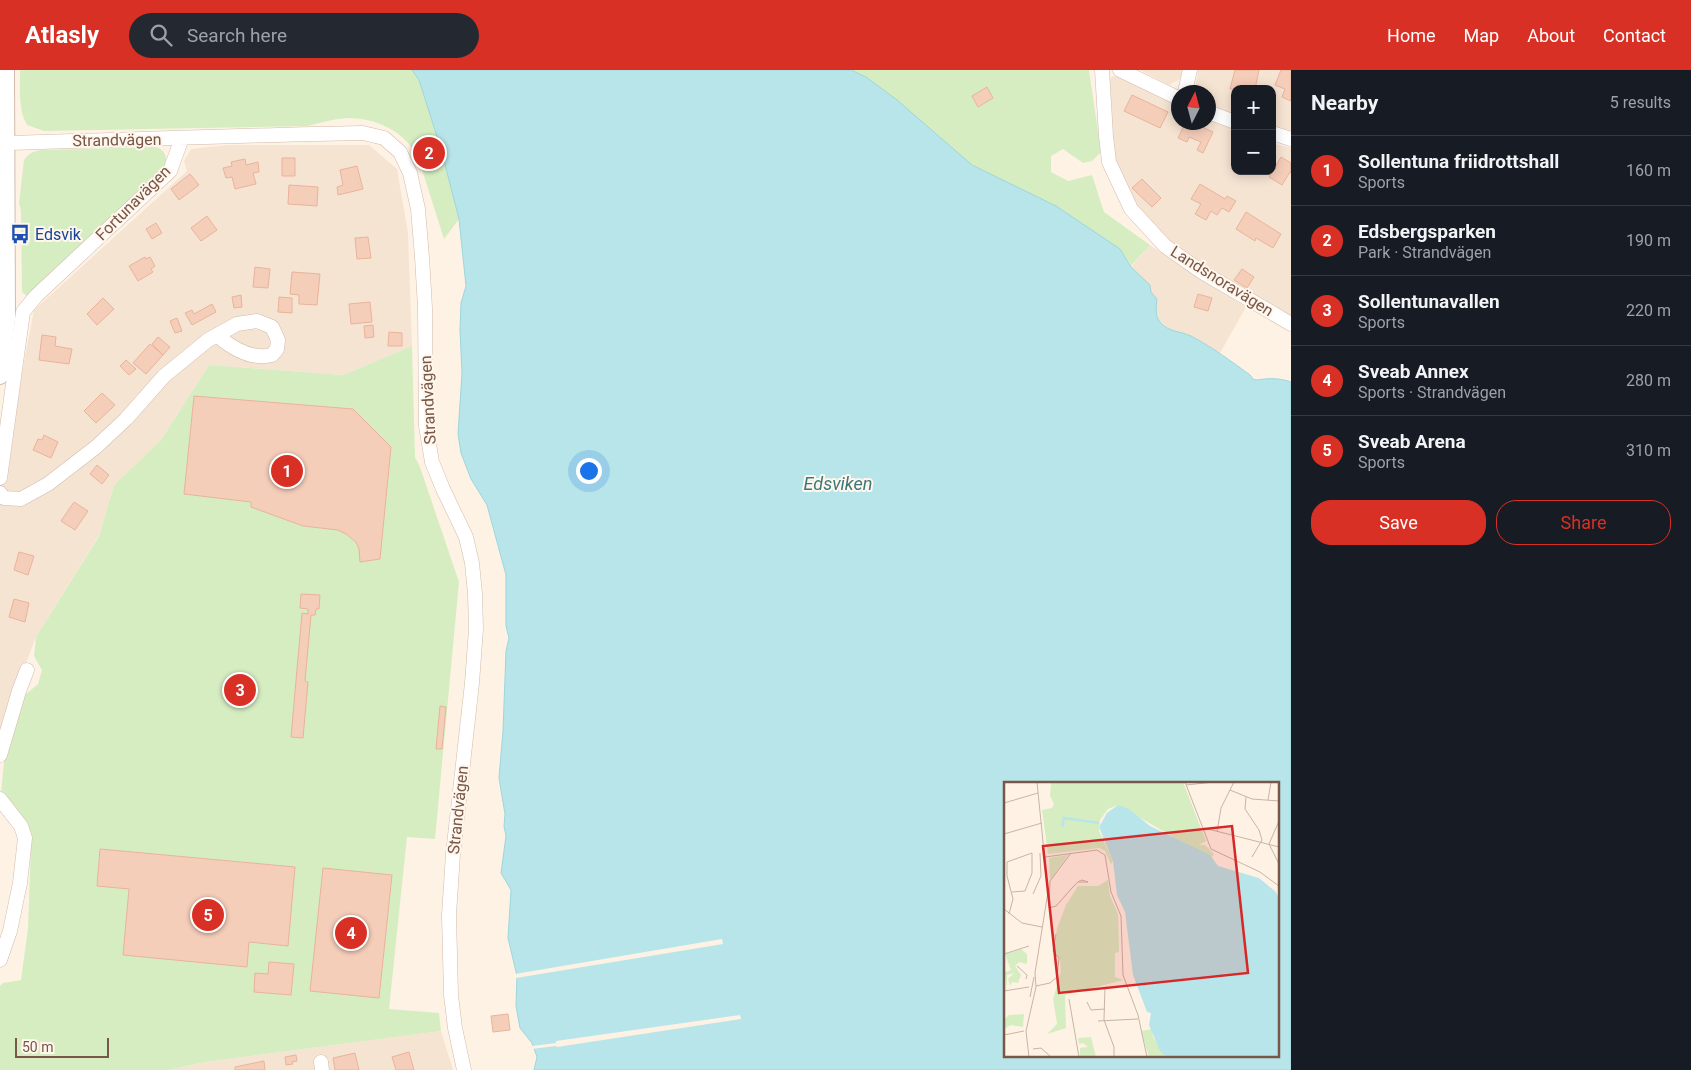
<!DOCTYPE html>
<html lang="en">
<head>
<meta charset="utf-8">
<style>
	:root { --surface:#171b24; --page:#242831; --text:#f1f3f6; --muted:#9ea1a6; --line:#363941; --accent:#d93025 }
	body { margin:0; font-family:Roboto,sans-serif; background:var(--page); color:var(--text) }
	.controls { position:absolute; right:15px; top:15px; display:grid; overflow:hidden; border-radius:10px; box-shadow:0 2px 12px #0003 }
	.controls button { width:45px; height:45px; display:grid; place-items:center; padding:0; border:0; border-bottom:1px solid var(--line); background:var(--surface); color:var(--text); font:25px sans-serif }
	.compass { position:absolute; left:1171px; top:15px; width:45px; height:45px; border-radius:50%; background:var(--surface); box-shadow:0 2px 12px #0003; rotate:6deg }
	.scale { position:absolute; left:15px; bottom:12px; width:94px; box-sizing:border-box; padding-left:5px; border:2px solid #785648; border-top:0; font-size:14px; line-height:18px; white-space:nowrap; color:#785648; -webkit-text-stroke:4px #fff6ec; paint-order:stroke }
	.you { position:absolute; left:588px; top:400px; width:18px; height:18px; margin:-12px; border:4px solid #fff; border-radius:50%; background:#1a73e8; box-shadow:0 0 0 8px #1a73e833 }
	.badge { display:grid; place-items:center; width:32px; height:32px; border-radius:50%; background:var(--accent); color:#fff; font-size:16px; font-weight:700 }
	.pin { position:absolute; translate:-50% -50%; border:2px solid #fff; box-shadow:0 1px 5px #0006 }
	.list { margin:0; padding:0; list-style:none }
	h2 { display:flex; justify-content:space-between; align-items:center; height:65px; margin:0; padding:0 20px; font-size:21px }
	h2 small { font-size:16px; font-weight:400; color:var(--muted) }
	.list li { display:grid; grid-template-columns:32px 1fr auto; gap:15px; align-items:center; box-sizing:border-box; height:70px; padding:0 20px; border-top:1px solid var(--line) }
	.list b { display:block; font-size:19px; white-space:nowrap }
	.list p { margin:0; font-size:16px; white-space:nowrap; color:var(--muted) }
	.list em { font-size:16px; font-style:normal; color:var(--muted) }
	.actions { display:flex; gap:10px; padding:15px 20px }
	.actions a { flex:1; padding:11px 0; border:1px solid var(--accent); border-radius:20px; text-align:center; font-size:18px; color:var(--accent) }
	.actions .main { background:var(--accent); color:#fff }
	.icon { flex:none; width:28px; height:28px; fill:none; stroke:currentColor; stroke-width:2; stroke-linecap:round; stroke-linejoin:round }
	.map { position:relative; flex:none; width:1291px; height:1000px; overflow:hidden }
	header { display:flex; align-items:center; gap:30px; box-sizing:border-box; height:70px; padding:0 25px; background:var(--accent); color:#fff }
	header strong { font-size:24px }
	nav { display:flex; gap:28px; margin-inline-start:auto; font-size:18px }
	.search { width:350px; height:45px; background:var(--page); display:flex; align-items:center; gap:12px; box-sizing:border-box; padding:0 18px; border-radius:28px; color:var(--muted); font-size:19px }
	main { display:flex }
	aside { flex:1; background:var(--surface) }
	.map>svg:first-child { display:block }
</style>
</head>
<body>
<header>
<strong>Atlasly</strong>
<div class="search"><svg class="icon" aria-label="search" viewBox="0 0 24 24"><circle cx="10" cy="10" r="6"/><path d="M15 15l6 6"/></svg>Search here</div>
<nav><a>Home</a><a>Map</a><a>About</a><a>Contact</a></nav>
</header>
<main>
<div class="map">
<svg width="1291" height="1000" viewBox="0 0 1291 1000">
	<rect width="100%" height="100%" fill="#fef2e5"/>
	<path fill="#f6e4d3" d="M 1140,0 L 1184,0 L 1182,8 L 1169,15 Z
		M 1198,0 L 1291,0 L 1291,62 L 1272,56 L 1272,19 L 1235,19 L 1235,45 L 1209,35 L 1208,22 L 1195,22 Z
		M 1117,6 L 1178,36 L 1178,52 L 1208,52 L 1209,49 L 1235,60 L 1235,101 L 1272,101 L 1272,73 L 1291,78 L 1291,246 L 1247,223 L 1165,168 L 1134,138 L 1119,105 L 1113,82 L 1108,13 L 1111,7 Z
		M 227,75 L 369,75 L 397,99 L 408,163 L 412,276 L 343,305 L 209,295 L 161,370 L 114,415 L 99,465 L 36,567 L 0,661 L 0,418 L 34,240 L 187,101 L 184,91 L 191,79 Z
		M 1150,175 L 1200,209 L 1246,237 L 1220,283 L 1190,266 L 1169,260 L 1159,250 L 1156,239 L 1157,229 L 1131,197 Z
		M 441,961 L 453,1000 L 168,1000 L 205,992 Z"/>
	<path fill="#d6edc2" d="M 20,0 L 412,0 L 419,10 L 441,79 L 459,149 L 444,169 L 418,87 C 403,60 376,48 346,48 C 333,49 320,53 307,56 L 44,61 L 27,55 C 18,39 20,19 20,0 Z
		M 851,0 L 1089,0 L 1101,82 L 1092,91 L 1083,93 L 1063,79 L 1051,86 L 1051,102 L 1068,111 L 1092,105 L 1104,142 L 1150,175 L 1131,196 L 1120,179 L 972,95 L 866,7 Z
		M 155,77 C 165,79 167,86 166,96 L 29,228 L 22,222 L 21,141 L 19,133 L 24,90 C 29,83 34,81 42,80 Z
		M 412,276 L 415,387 L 420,397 L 459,512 L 435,769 L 407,767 L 389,939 L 439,943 L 441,961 L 205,992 L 168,1000 L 0,1000 L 0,916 L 3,913 L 21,910 L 28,858 L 31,775 L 28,760 L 1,724 L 4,691 L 25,625 L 38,614 L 42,600 L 34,586 L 36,567 L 99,466 L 114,415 L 161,370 L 209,295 L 343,305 Z"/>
	<path fill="#b8e5e9" stroke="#9dd6db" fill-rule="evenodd" d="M 412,0 L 851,0 L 866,7 L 897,30 L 972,95 L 1056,136 L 1120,179 L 1131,197 L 1150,215 L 1151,222 L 1157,229 C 1156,236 1155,246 1160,252 C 1168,262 1180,261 1191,266 C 1212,277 1231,291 1250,305 L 1253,309 C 1258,311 1260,309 1265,309 C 1273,308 1283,309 1291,312 L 1291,1000 L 534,1000 L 537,987 L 532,973 L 520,958 L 516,936 L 517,906 L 508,868 L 511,820 L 501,803 L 506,766 L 504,756 L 505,744 L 499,708 L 503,661 L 506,581 L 509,568 L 506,556 L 506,505 L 487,435 L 471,409 L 461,383 L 458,364 L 462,303 L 460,260 L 461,233 L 466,216 L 459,149 L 441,79 L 419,10 ZM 1005,714 L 1277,714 L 1277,986 L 1005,986 Z"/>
	<path fill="#fef2e5" d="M 722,869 L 723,874 L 516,908 L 515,904 Z
		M 740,945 L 741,949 L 557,977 L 556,976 L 532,979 L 532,976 L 556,973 L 556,971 Z"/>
	<path fill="#f5ceba" stroke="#e9b39a" d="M 1235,0 L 1259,0 L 1255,19 L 1230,19 Z
		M 1281,0 L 1291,0 L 1291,31 L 1282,27 L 1285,19 L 1275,15 Z
		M 987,17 L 993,28 L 978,37 L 972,26 Z
		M 1132,25 L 1168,42 L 1160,58 L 1124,41 Z
		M 1186,52 L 1191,52 L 1213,62 L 1203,83 L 1197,80 L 1201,72 L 1189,67 L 1187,72 L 1178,68 Z
		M 1281,87 L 1291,93 L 1291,103 L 1290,102 L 1282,115 L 1269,107 Z
		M 282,88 L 295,88 L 295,106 L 282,106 Z
		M 245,89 L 246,95 L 258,92 L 259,102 L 253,103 L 256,114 L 235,119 L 232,107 L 226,108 L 223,98 L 232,96 L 231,92 Z
		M 357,96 L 363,119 L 338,125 L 337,117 L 343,115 L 340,100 Z
		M 190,104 L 199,115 L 179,130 L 171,119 Z
		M 1142,109 L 1161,128 L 1152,137 L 1132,118 Z
		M 1200,114 L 1225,129 L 1227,126 L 1236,131 L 1229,142 L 1222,138 L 1217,145 L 1211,141 L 1206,150 L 1195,144 L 1201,134 L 1191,129 Z
		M 289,115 L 318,117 L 317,136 L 288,134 Z
		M 1246,142 L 1281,164 L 1273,178 L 1256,168 L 1255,171 L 1236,159 Z
		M 207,146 L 217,160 L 201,171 L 191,158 Z
		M 156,153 L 162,163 L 152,169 L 146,159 Z
		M 368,167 L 371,188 L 357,189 L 355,168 Z
		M 145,187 L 146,189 L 150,187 L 155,196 L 151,199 L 153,202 L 138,211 L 129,196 Z
		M 255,197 L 270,199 L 268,218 L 253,217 Z
		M 1242,199 L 1254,207 L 1247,218 L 1234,210 Z
		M 292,202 L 320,204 L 317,235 L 299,234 L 299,225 L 290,224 Z
		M 1198,224 L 1212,228 L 1208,241 L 1194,237 Z
		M 241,225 L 242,237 L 234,238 L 232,227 Z
		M 279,227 L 292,228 L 292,243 L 278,242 Z
		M 103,228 L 114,239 L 97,255 L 87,244 Z
		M 370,232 L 372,252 L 351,254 L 349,234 Z
		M 212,234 L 216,242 L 192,255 L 185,243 L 192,240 L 194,244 Z
		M 177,248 L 182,261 L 175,263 L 170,251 Z
		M 373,255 L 374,267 L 365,268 L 364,256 Z
		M 389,262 L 402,263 L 402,276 L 388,276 Z
		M 42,265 L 56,267 L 55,276 L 72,279 L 69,294 L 39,290 Z
		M 158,267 L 170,277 L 163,285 L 152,274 Z
		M 150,274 L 163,285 L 146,304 L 133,293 Z
		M 126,290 L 136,299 L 129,305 L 120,296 Z
		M 102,323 L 115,335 L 96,353 L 84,341 Z
		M 194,326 L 353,339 L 391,377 L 380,489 L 360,492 L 359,479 L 356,472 L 346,464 L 338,460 L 303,456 L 251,437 L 251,432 L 184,424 Z
		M 44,365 L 58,372 L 51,388 L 33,380 L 38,369 L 42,370 Z
		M 97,395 L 109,405 L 102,414 L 90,404 Z
		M 74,432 L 88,441 L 75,460 L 61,451 Z
		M 19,482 L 34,486 L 28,505 L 14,500 Z
		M 301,524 L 320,525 L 319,539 L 316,539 L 315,545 L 311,545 L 305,611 L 308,612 L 303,668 L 291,667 L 302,543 L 308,544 L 308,539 L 300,538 Z
		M 14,529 L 29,533 L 25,552 L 9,547 Z
		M 440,636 L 446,637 L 442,679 L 436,679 Z
		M 100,779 L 295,797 L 288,876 L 249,872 L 247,897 L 123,885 L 129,819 L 97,816 Z
		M 323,798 L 392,805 L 379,928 L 310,921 Z
		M 269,892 L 294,894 L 291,925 L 254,922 L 255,903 L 268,904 Z
		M 508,944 L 510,960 L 493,962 L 491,946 Z
		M 409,982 L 414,1000 L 396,1000 L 392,987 Z
		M 355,983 L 359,1000 L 335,1000 L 333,988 Z
		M 296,985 L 297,991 L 292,992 L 293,994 L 286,995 L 285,987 Z
		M 264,991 L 265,1000 L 235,1000 L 235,997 Z"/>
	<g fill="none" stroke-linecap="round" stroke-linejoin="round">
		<defs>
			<path id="minor" d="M 1102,0 L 1106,66 L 1109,92 L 1131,139 L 1165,176 L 1202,202 L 1291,254
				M 1120,0 L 1178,28
				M 1185,22 L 1190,0
				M 1208,42 L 1235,52
				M 1272,63 L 1291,69
				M 6,73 C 125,70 244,65 363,63 L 384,68 L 400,82 L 410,103 L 418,139 L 422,187 L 425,238 L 426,356 L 432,392 L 443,419 L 466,467 L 472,493 L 475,524 L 476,559 L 472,613 L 453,784 L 449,845 L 451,925 L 455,958 L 464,1000
				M 0,408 L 23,242 L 36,226 L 170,101 L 182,68
				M 0,423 L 4,428 L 21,429 L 48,414 L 96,377 L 126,349 L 164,306 L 208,270 L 237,254 L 257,251 L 272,257 L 278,270 L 277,279 L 272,285 C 251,290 233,279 218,266
				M 0,685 L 19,621 L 27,600
				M 0,729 L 21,756 L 25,768 L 20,813 L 10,861 L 0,890
				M 321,992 L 322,1000"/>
			<path id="tertiary" d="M 0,306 L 7,249 L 6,0"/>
		</defs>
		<use href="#minor" stroke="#d2bbac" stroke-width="15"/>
		<use href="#tertiary" stroke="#d2bbac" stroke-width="18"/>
		<use href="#minor" stroke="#fff" stroke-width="14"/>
		<use href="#tertiary" stroke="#fff" stroke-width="16"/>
	</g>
	<defs>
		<symbol id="bus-bare" viewBox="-9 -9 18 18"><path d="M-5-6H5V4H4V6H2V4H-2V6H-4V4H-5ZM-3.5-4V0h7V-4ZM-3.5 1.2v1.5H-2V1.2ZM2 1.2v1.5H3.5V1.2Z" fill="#1a4fb4" stroke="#fff6ec" stroke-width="2.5" paint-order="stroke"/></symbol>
	</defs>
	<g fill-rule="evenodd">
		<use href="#bus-bare" x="6" y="150" width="28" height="28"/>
	</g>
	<g text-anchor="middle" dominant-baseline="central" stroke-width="4" stroke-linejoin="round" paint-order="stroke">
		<g font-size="16" fill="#785648" stroke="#fff6ec">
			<text transform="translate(117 70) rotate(-1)">Strandvägen</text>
			<text transform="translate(133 133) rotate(-45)">Fortunavägen</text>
			<text transform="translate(1222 211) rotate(32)">Landsnoravägen</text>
			<text transform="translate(428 330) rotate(-93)">Strandvägen</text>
			<text transform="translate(458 740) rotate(-84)">Strandvägen</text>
		</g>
		<g font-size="16" fill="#164399" stroke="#fff6ec" text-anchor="start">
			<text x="35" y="164">Edsvik</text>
		</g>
		<g font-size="18" font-style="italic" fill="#3a787e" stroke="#fff6ec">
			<text x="838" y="413">Edsviken</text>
		</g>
	</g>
	<g transform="translate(1004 712)">
		<rect width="275" height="275" fill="#fef2e5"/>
		<path d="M 47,0 L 179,0 L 202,59 L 195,63 L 201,63 L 210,72 L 208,75 L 183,63 L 114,23 L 104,27 L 96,38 L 95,49 L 109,79 L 107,82 L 101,69 L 95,66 L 44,72 L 38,28 L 48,26 L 50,22 L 46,14 ZM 64,73 L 47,97 L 46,96 L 45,76 ZM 104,98 L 106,114 L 114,132 L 115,170 L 111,171 L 111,195 L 119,198 L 61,213 L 62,246 L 43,252 L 53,242 L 49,217 L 57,189 L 56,177 L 50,170 L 53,147 L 62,123 L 74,104 L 94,104 ZM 17,167 L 23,172 L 23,182 L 15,180 L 11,184 L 17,193 L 14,201 L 8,200 L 6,204 L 4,197 L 10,191 L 3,193 L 3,207 L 0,185 L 2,190 L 7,188 L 1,172 ZM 20,232 L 19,245 L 7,243 L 0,247 L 0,238 L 5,233 ZM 148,247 L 149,255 L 162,275 L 145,275 L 137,249 ZM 87,255 L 92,275 L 76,275 L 76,266 L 84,265 L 79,261 L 75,262 L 74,256 Z" fill="#d6edc2"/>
		<path d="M 114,23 L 125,27 L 146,44 L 206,73 L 214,84 L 255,96 L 272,110 L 275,117 L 275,275 L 162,275 L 156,269 L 145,243 L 147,231 L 143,230 L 129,193 L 121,130 L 113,113 L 109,79 L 95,45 L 103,31 Z" fill="#b8e5e9"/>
		<path fill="none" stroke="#b8e5e9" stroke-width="2.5" d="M 58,45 L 60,36 L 95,41"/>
		<path fill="none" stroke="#c8b4a6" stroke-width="1" d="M 181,0 L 207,67 L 256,90 L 275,104M 182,3 L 210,0M 226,8 L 248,17 L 275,19M 242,15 L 241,27 L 255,48 L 258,58 L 248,75M 264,18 L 267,0M 0,21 L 34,11M 275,39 L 265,62 L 275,82M 200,46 L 275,65M 213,50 L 217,26 L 230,0M 0,52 L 38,41M 67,71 L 46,99 L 45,126 L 52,124 L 68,106 L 74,100 L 78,98 L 84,100 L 75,100M 41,75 L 93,68 L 101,73 L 107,110 L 117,134 L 119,193 L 134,233 L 143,275M 29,112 L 37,94 L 36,71M 0,127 L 18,141 L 38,145M 5,132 L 9,117 L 3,94 L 3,80 L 28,71 L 28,91 L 21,109 L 8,110M 0,172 L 25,164M 13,184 L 23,193 L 22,197M 32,204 L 46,201 L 53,195 L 55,176 L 49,169 L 52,152M 101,205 L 100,238 L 110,265 L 110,275M 0,209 L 25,205M 26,215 L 30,195M 65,217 L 75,275M 83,220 L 87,228 L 101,227M 94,239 L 134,237M 0,253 L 20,249M 29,267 L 37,266 L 47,275M 25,275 L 22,249 L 32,205 L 31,191 L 44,110 L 33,0"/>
		<path fill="#d62828" fill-opacity="0.15" stroke="#d62828" stroke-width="2.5" d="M 228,44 L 244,191 L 55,211 L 39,64 Z"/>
		<rect width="275" height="275" fill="none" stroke="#785648" stroke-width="2.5"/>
	</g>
</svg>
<div class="controls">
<button>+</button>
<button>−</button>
</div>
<svg class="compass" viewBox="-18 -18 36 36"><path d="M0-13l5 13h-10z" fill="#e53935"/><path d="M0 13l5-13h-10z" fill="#9ea1a6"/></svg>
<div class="scale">50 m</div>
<div class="you"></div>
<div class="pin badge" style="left:287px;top:401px">1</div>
<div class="pin badge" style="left:429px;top:83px">2</div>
<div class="pin badge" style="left:240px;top:620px">3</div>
<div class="pin badge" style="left:351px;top:863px">4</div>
<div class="pin badge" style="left:208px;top:845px">5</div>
</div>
<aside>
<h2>Nearby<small>5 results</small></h2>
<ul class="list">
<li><span class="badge">1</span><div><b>Sollentuna friidrottshall</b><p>Sports</p></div><em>160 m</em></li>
<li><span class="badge">2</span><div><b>Edsbergsparken</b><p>Park · Strandvägen</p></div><em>190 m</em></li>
<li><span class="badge">3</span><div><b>Sollentunavallen</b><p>Sports</p></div><em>220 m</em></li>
<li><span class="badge">4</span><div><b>Sveab Annex</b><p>Sports · Strandvägen</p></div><em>280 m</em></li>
<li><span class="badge">5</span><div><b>Sveab Arena</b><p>Sports</p></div><em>310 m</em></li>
</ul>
<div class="actions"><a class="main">Save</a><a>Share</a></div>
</aside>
</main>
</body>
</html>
